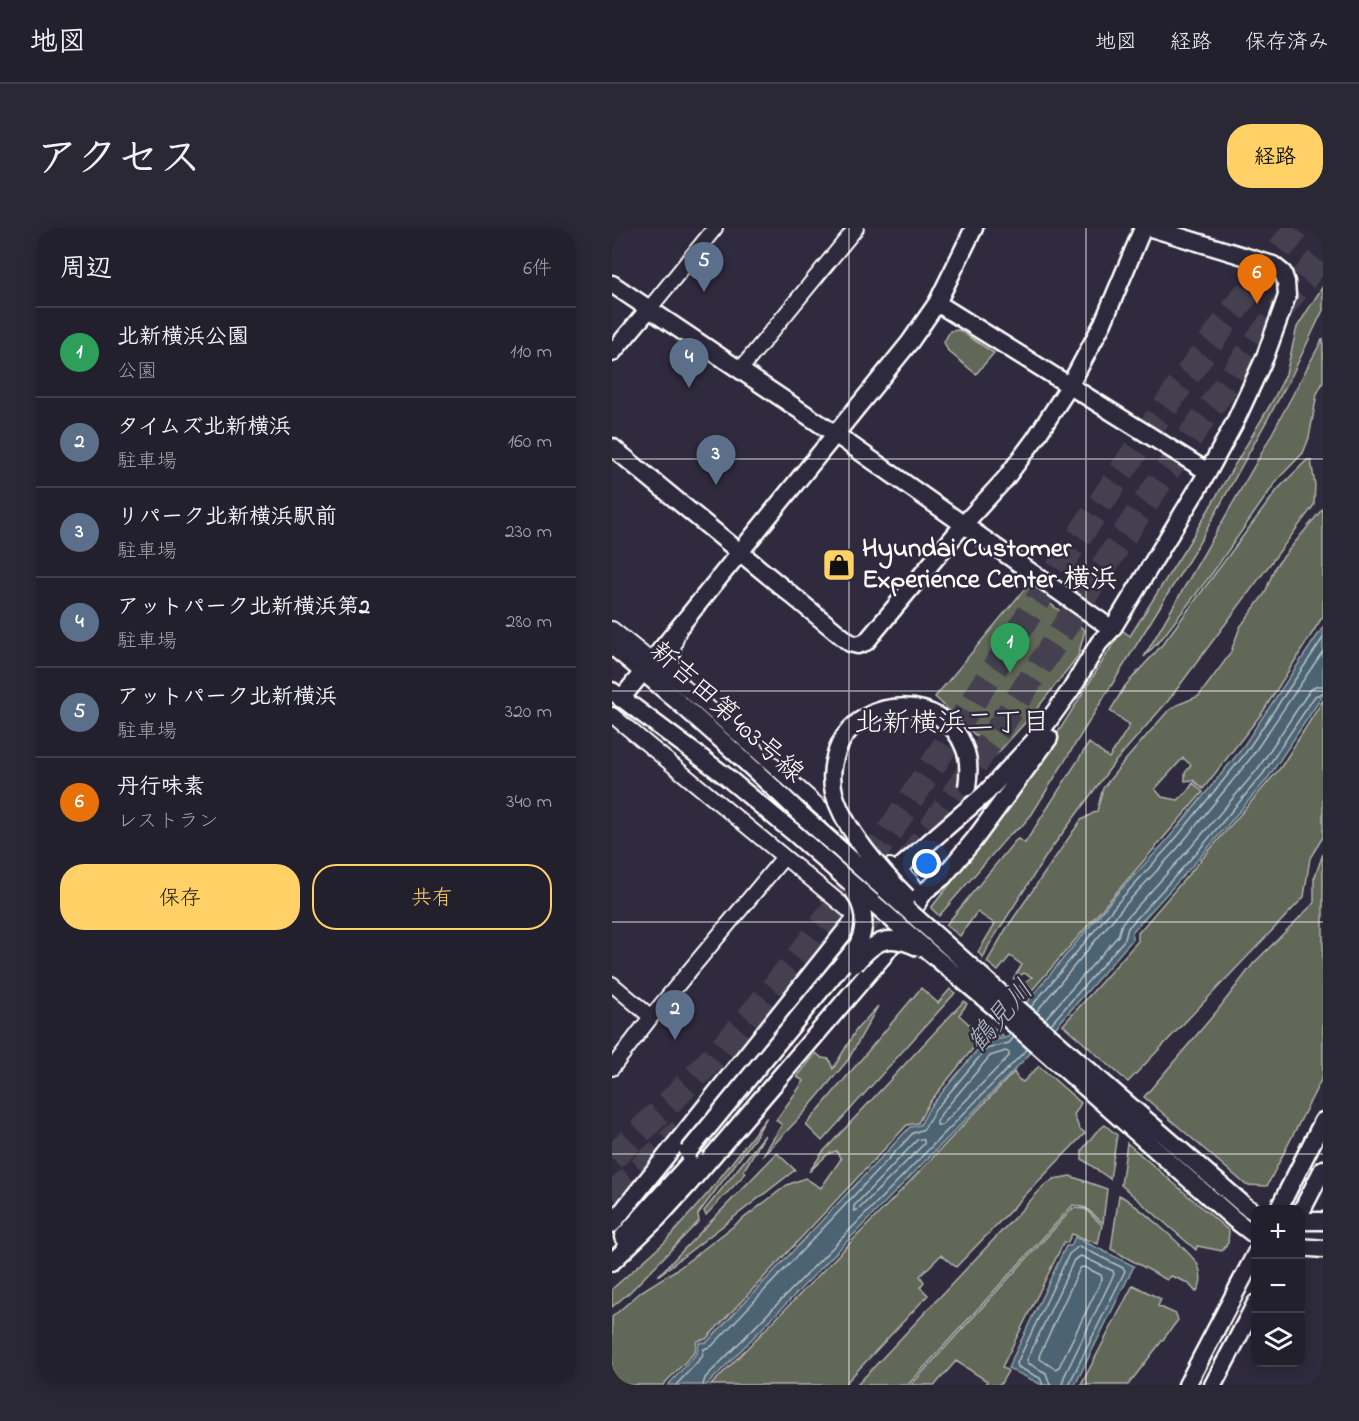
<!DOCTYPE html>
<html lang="ja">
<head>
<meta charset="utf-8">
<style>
	:root { --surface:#23202e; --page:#2b2836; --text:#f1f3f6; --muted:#a3a3aa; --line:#403e4a; --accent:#ffd166 }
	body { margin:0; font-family:"Indie Flower","Klee One",sans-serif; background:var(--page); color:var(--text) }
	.controls { position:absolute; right:18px; bottom:18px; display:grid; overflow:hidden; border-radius:12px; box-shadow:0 3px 15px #0003 }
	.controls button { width:54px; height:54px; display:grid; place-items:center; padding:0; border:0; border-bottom:2px solid var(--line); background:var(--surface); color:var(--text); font:30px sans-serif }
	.you { position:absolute; left:315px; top:636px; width:21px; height:21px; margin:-15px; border:4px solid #fff; border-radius:50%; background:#1a73e8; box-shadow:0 0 0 9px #1a73e833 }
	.badge { display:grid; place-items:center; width:39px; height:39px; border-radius:50%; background:var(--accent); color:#fff; font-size:20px; font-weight:700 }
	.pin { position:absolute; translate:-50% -50px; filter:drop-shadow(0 2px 3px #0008) }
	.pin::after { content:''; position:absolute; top:32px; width:21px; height:18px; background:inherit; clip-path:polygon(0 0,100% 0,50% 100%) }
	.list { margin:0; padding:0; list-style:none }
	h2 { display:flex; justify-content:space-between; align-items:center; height:78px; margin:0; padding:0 24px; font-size:26px }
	h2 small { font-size:20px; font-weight:400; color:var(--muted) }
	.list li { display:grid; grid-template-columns:39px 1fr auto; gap:18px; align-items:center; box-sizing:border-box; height:90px; padding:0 24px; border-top:2px solid var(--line) }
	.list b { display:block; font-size:22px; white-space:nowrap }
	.list p { margin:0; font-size:20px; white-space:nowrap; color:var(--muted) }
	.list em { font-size:20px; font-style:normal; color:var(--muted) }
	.actions { display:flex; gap:12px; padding:18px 24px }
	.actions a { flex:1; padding:14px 0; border:2px solid var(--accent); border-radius:24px; text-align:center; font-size:21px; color:var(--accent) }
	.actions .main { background:var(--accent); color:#111 }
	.icon { flex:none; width:33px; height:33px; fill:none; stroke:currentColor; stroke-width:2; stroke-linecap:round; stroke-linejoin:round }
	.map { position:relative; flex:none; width:711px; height:1157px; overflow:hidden; border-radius:24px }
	header { display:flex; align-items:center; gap:36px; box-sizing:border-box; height:84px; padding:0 30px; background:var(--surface); border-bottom:2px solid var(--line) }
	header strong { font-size:28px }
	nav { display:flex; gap:33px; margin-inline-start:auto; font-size:21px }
	.intro { display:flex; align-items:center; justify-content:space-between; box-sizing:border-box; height:144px; padding:0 36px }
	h1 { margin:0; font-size:42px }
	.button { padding:15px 27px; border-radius:24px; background:var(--accent); color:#111; font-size:21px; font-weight:700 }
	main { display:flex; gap:36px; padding:0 36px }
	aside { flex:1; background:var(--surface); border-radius:24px; box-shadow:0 3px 15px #0003 }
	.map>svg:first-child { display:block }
</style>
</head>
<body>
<header>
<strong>地図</strong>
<nav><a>地図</a><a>経路</a><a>保存済み</a></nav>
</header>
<div class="intro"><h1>アクセス</h1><a class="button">経路</a></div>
<main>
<aside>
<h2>周辺<small>6件</small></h2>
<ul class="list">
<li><span class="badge" style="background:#2e9e5b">1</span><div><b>北新横浜公園</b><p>公園</p></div><em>110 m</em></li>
<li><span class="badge" style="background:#5c6f8a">2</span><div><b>タイムズ北新横浜</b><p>駐車場</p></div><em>160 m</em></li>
<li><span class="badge" style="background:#5c6f8a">3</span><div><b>リパーク北新横浜駅前</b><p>駐車場</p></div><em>230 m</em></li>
<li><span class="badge" style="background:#5c6f8a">4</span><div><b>アットパーク北新横浜第2</b><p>駐車場</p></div><em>280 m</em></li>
<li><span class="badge" style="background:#5c6f8a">5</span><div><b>アットパーク北新横浜</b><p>駐車場</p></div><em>320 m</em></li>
<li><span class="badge" style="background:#e8710a">6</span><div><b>丹行味素</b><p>レストラン</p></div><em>340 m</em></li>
</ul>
<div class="actions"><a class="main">保存</a><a>共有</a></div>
</aside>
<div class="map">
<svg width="711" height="1157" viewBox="0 0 711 1157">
	<rect width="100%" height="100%" fill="#2f2a3d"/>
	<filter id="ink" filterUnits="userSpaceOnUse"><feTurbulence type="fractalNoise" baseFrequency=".0167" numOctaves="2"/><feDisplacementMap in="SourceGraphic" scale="12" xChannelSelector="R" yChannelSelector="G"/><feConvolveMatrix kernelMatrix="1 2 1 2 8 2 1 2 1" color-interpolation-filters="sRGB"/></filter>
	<g filter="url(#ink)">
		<path fill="#626759" stroke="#b0b3ac" stroke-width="1.5" d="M 711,58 L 711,82 L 680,147 L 586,317 L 420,586 L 409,599 L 398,606 L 327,688 L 319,680 L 402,575 L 510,402 L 518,408 L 578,313 L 661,172 L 674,146 L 685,99 Z
			M 347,102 L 382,125 L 364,146 L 336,123 L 332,114 L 338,103 Z
			M 711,110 L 711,154 L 705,166 L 697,210 L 691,225 L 666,251 L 601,344 L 551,409 L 532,429 L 647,230 Z
			M 695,232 L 699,232 L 703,257 L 702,277 L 556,473 L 502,535 L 436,625 L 377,717 L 371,730 L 366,724 L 383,696 L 365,684 L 348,708 L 334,697 L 403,613 L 406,611 L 413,615 L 477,515 L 497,530 L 518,497 L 498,483 L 513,458 L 550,417 L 666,261 Z
			M 711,280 L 711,388 L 650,485 L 591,561 L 581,552 L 573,553 L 573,545 L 579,537 L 571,530 L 543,561 L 550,569 L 566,572 L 575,564 L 581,555 L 591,564 L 416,767 L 406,759 L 420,749 L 412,745 L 401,751 L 410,737 L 398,728 L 386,743 L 375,734 L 394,701 L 469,592 L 485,583 L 491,560 L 510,536 L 555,484 L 565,477 L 587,468 L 618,426 L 628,399 L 653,365 L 663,339 Z
			M 415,358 L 473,402 L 466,428 L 420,487 L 384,527 L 323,469 Z
			M 711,472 L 711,609 L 698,630 L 692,669 L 516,854 L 451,797 L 526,713 L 526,705 L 669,539 Z
			M 711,626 L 711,848 L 655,958 L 634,957 L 532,869 L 605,783 L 641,736 L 702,675 L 702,651 Z
			M 309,760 L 326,775 L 338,761 L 343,765 L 210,913 L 194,897 Z
			M 352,773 L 355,776 L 347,787 L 367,805 L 377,796 L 391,808 L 367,813 L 317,875 L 306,895 L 295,897 L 94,1111 L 85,1113 L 83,1124 L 51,1157 L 0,1157 L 0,1089 L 30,1063 L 67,1040 L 175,957 L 193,950 L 209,960 L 229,931 L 224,923 L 216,926 L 197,944 L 210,925 Z
			M 266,778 L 236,832 L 191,886 L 150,929 L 170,897 L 164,892 L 192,853 L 185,849 L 204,825 L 210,830 L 217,831 L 221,841 L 244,802 Z
			M 427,838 L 469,875 L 462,887 L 467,900 L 473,905 L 344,1039 L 329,1027 L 308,1048 L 312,1054 L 308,1059 L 316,1067 L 232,1157 L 99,1157 L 283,969 L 402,844 L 406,851 L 411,854 Z
			M 155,889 L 142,911 L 86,986 L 87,993 L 18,1064 L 0,1079 L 0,1061 L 53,1014 L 97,964 Z
			M 493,897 L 505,907 L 498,951 L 470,931 L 470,922 L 484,904 Z
			M 153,907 L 132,942 L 134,945 L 94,987 L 92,983 Z
			M 515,915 L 617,1003 L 616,1015 L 610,1023 L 585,1018 L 584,1022 L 509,957 Z
			M 165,925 L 183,942 L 46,1048 Z
			M 458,948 L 495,961 L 491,995 L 474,980 L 461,977 L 296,1157 L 245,1157 L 432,958 L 442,951 Z
			M 507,967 C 522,974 579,1024 586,1037 C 590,1046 590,1057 584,1064 L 576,1055 L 559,1048 L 555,1052 L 499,1021 Z
			M 461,980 L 473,981 L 490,997 L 486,1016 L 460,1006 L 455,1015 L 452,1014 L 390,1139 L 396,1143 L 388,1157 L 373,1157 L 375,1153 L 344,1133 L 323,1157 L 299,1157 Z
			M 521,1057 L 549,1071 L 546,1078 L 564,1086 L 566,1092 L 516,1157 L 469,1157 Z"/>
		<path fill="#4b6472" stroke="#93a2aa" stroke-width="1.5" d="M 711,399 L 711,467 L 656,550 L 590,627 L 520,704 L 520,712 L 444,799 L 95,1157 L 56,1157 L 85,1125 L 87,1115 L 95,1114 L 298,899 L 308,897 L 318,879 L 371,815 L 396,809 L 415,774 L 503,668 L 555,612 L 628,523 Z
			M 463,1009 L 522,1038 L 463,1157 L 430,1157 L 396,1140 L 454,1018 L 459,1018 Z"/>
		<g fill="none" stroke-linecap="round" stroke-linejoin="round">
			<path stroke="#b7c1c7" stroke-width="1.5" d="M 419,779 L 508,672 L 559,616 L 632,527 L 711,410
				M 424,784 L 513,677 L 565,621 L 638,531 L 711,423
				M 433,791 L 506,708 L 510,695 L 580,618 L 645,542 L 698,462 L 704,458 L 711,458
				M 439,796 L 513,711 L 516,700 L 586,623 L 651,546 L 703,468 L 711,465
				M 394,823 L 397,825 L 397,828 L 330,897 L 325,897 L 325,894 L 329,886 L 378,828 Z
				M 309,911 L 312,912 L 312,916 L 246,982 L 242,983 L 242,978 L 305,912 Z
				M 472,1039 L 489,1047 L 490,1051 L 447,1139 L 443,1141 L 428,1131 L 427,1128 L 468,1040 Z
				M 64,1157 L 90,1129 L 92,1121 L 100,1118 L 301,905 L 312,901 L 323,882 L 374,821 L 397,815 L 402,809
				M 91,1157 L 93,1150 L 415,821
				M 431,1157 L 428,1150 L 406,1139 L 405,1135 L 457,1026 L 467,1018 L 511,1040 L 513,1043 L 459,1152 L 458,1157
				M 438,1157 L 434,1145 L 416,1135 L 415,1132 L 462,1032 L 469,1028 L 501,1043 L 502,1046 L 452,1149 L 450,1157"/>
			<path stroke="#443f50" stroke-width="26" stroke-dasharray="26 13" stroke-linecap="butt" d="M 297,633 C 336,575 376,518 413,460 C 508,313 603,164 711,26
				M 148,821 L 202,759 L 261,685
				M 0,930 C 39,893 78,855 115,815 C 156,769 195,719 231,669 C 281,603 324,531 369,461 C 470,304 569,145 685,0
				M 0,968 L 69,903"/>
			<defs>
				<path id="minor" d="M 37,81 L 103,0
					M 128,142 L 244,0
					M 0,401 L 88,472 L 239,607
					M 65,453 C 56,436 60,419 67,402
					M 0,487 L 245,689
					M 278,638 C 294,647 308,656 306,677
					M 0,756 L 39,789
					M 0,840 L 39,789 L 172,629"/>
				<path id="tertiary" d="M 0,56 L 223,206 L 500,401
					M 325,75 L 596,244
					M 0,125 L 37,81
					M 0,219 L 238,415 L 246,417 L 254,414 L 352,296 L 394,250 L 423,211 L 458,157 L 491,95 L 531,0
					M 0,418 C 67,473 131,530 193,590
					M 0,463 L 111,546 L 181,604
					M 9,471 L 298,114 L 325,75 L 362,0
					M 307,672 L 313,663 L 331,649 L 362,612 L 437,510
					M 633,978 L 644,985
					M 666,982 L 711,893
					M 688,986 L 711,941
					M 623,992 L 644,1008
					M 688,993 L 711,993
					M 0,996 L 230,707 L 285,642 L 374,565 L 422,513 L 460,460 L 487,415 L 500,401 L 596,244 L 623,194 L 653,129 L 675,68 L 674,54 L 671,45 L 661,37 L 539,0
					M 11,1009 L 83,929
					M 688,1019 L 711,1021
					M 0,1034 L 46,990 L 75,958 L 272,727 L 289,704
					M 575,1157 L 644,1025
					M 601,1157 L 644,1075"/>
			</defs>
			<use href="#minor" stroke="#fff" stroke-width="18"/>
			<use href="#tertiary" stroke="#fff" stroke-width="21"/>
			<use href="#minor" stroke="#2f2a3d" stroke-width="14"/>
			<use href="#tertiary" stroke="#2f2a3d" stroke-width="16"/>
			<defs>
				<path id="tertiary-bridge" d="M 193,590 L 395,771 L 633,978
					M 181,604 L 317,724 L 386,782 L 623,992
					M 295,669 C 269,643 232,601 222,565 C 218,548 221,531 228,516 C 252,467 332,466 352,519 C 358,532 357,546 355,559
					M 243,736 C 264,711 277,705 308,720
					M 76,924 L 246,717 C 255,697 253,680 241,662"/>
			</defs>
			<use href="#tertiary-bridge" stroke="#fff" stroke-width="21" stroke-linecap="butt"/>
			<use href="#tertiary-bridge" stroke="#2f2a3d" stroke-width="16"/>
		</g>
	</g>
	<path fill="none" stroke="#fff" stroke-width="1.5" stroke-opacity="0.55" d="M 237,0 L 237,1157M 474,0 L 474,1157M 0,231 L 711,231M 0,463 L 711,463M 0,694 L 711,694M 0,926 L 711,926"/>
	<defs>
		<symbol id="shop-square" viewBox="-11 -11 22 22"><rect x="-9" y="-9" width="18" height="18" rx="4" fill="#ffd166" stroke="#2f2a3d"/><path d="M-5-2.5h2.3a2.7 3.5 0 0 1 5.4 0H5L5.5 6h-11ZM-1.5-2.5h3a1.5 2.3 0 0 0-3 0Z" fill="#111"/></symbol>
	</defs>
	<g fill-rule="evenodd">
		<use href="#shop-square" x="208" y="318" width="38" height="38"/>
	</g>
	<g text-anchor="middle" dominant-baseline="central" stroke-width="5" stroke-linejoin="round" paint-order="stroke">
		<g font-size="27" font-weight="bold" fill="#fff" stroke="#2f2a3d" text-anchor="start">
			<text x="250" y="321">Hyundai Customer<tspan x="250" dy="31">Experience Center 横浜</tspan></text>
		</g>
		<g font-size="27" fill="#fff" stroke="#2f2a3d">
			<text transform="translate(114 485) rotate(42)">新吉田第403号線</text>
		</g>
		<g font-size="28" fill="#fff" stroke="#2f2a3d">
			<text x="340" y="496">北新横浜二丁目</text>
		</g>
		<g font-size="28" font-style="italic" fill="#aeb9c0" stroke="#2f2a3d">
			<text transform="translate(390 789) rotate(-49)">鶴見川</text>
		</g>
	</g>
</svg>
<div class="controls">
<button>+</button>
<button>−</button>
<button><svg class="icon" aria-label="layers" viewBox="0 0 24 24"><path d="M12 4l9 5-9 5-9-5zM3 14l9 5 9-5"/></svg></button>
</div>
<div class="you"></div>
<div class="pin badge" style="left:398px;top:445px;background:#2e9e5b">1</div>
<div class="pin badge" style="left:63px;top:812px;background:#5c6f8a">2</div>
<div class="pin badge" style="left:104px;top:257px;background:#5c6f8a">3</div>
<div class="pin badge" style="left:77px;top:160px;background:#5c6f8a">4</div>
<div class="pin badge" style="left:92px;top:64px;background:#5c6f8a">5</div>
<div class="pin badge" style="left:645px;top:76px;background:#e8710a">6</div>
</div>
</main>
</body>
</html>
